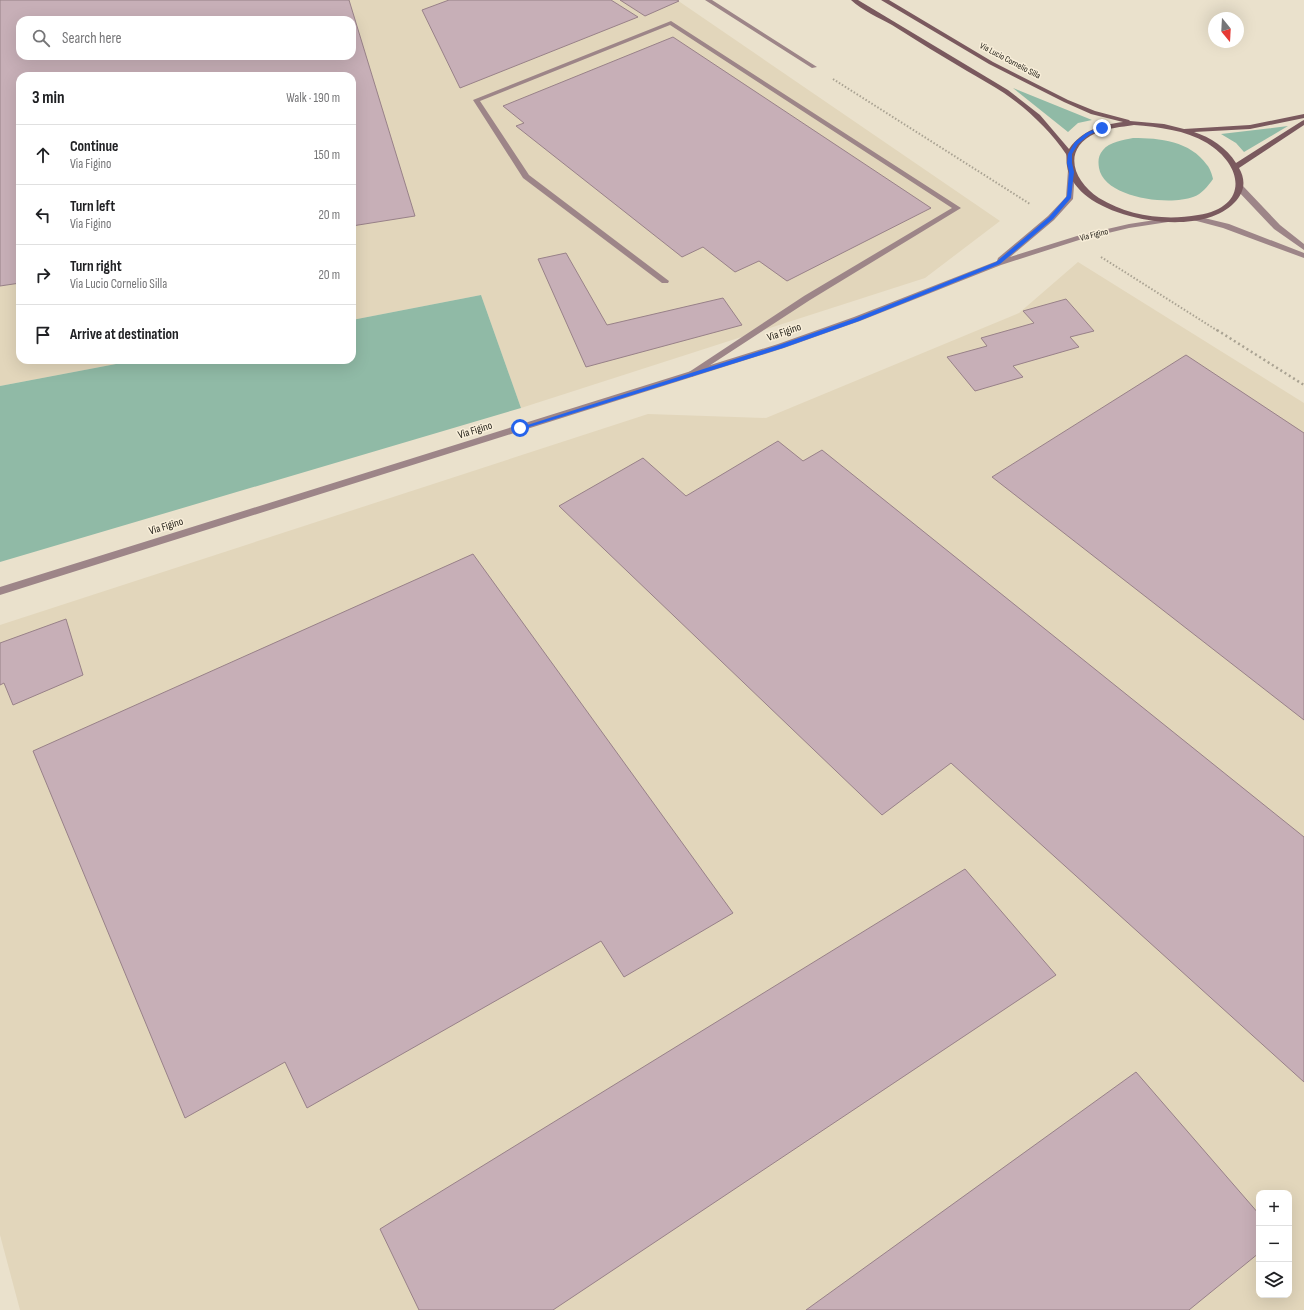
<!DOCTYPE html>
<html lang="en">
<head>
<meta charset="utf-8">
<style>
	:root { --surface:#fff; --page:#f6f6f6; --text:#202124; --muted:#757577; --line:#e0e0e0 }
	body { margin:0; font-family:"Sofia Sans Condensed",sans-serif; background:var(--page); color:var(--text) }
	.controls { position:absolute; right:12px; bottom:12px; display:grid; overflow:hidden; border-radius:8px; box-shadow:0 4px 16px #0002 }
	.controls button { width:36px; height:36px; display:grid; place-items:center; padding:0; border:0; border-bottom:1px solid var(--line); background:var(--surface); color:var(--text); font:20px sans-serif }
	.compass { position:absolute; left:1208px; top:12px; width:36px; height:36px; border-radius:50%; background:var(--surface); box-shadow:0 4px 16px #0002; rotate:162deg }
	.stop { position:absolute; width:12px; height:12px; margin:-9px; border:3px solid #2563eb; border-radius:50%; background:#fff }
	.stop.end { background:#2563eb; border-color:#fff; box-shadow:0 1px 4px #0008 }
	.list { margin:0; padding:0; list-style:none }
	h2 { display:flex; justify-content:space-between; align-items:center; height:52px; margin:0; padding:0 16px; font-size:17px }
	h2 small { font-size:13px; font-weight:400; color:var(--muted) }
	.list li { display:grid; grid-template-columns:26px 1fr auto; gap:12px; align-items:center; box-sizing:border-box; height:60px; padding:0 16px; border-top:1px solid var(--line) }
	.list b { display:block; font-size:15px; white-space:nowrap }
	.list p { margin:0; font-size:13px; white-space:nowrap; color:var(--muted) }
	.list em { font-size:13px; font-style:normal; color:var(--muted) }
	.icon { flex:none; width:22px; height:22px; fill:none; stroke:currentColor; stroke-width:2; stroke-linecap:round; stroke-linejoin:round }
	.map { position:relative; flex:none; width:1304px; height:1310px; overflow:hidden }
	.search { position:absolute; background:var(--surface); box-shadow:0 4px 16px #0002; left:16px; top:16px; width:340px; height:44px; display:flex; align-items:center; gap:10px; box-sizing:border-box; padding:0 14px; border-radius:12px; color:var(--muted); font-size:15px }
	.panel { position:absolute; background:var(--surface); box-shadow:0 4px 16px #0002; left:16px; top:72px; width:340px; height:292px; border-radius:12px }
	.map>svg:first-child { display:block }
</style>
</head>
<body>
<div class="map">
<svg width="1304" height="1310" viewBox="0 0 1304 1310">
	<rect width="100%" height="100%" fill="#eae1cc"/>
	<path fill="#e2d6bb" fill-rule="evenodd" d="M 0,0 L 677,0 L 1000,221 L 925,278 L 521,408 L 481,295 L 352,320 L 352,76 L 20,76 L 20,360 L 137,360 L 0,386 ZM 20,20 L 352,20 L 352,56 L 20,56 Z
		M 1078,262 L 1304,403 L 1304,1310 L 20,1310 L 0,1235 L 0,625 L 648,414 L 766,418 L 1019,313 ZM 1259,1193 L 1289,1193 L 1289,1295 L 1259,1295 Z"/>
	<path fill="#90baa6" d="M 1013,88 L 1092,120 L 1078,123 L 1068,132 Z
		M 1288,126 L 1244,152 L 1236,143 L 1221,134 Z
		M 1133,138 C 1160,138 1190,141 1207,165 C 1210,168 1212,175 1213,179 C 1208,186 1202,194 1193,197 C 1169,206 1104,198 1099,168 C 1098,161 1098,156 1103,150 C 1109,142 1124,140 1133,138 Z
		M 481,295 L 521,408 L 0,562 L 0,386 L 137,360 L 352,360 L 352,320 Z"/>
	<path fill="#c7afb7" stroke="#988188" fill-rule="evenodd" d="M 0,0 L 349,0 L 415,216 L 352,226 L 352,76 L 20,76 L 20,283 L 0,286 ZM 20,20 L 352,20 L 352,56 L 20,56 Z
		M 449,0 L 611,0 L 638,17 L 460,88 L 422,10 Z
		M 620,0 L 677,0 L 679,1 L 645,16 Z
		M 673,37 L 931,208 L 787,281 L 759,261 L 735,272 L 703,247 L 682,257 L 516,126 L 524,123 L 503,106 Z
		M 566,253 L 607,325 L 723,298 L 742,325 L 586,367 L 538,259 Z
		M 1066,299 L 1094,331 L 1070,337 L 1079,347 L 1013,366 L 1023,377 L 975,391 L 947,357 L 987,346 L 981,338 L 1034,323 L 1023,311 Z
		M 1186,355 L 1304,433 L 1304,720 L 992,477 Z
		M 778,441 L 803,461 L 822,450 L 1304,837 L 1304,1082 L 951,763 L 882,815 L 559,506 L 643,458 L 686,496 Z
		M 473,554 L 733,913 L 624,977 L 601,941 L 307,1108 L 285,1062 L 185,1118 L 33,751 Z
		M 66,619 L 83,675 L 13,705 L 4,683 L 0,685 L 0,643 Z
		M 965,869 L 1056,975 L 553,1310 L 419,1310 L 380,1229 Z
		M 1136,1072 L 1259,1214 L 1259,1253 L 1189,1310 L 806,1310 Z"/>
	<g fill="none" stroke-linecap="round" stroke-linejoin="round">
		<path stroke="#a9a292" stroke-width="2" stroke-dasharray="1.5 2" stroke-linecap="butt" d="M 833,79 L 1030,204
			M 1101,257 L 1218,331"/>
		<path stroke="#a9a292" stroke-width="2.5" stroke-dasharray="2 3" stroke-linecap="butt" d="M 1217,330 L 1304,385"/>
		<path fill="#9d8588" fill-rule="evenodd" d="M 705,0 L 712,0 L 817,67 L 812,68 Z
			M 671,21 L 961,208 L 810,300 L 692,377 L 688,374 L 689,372 L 804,296 L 952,208 L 670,25 L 480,101 L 529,175 L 669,281 L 668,283 L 662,283 L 523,178 L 473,100 Z"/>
		<path fill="#9d8588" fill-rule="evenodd" d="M 1068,170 L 1074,170 L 1075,172 L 1073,199 L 1054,220 L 1010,257 L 1077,236 L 1129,224 L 1168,218 L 1172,220 L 1168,222 L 1129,228 L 1079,240 L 1001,265 L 860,321 L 784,348 L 0,595 L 0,587 L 778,344 L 854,317 L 997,261 L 998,258 L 1048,216 L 1066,197 Z
			M 1237,186 L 1243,186 L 1280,225 L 1304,244 L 1304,250 L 1274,229 L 1237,190 Z
			M 1193,216 L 1196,216 L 1229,224 L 1304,253 L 1304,258 L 1223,228 L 1193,220 Z"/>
		<path fill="#7a595e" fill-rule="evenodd" d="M 851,0 L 858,0 L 1008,90 L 1040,115 L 1069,149 C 1082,130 1101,125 1123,122 L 1091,114 L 1064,102 L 989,64 L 881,0 L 889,0 L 993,62 L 1068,100 L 1095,111 L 1129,120 L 1130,121 L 1164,124 L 1184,129 L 1250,125 L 1304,114 L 1304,118 L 1250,129 L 1194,132 C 1210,137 1227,148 1236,163 L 1302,121 L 1304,120 L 1304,125 L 1239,168 C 1246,180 1245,192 1234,203 C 1202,236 1116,222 1084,194 C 1076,187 1068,176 1067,166 C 1066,162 1067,157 1066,154 C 1051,131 1026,108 1004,93 C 992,85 979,78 967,71 C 942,56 917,41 892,25 C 879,18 862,10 851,0 ZM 1134,125 C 1159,127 1185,130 1207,143 C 1244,166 1249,207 1198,215 C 1165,221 1128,216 1099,198 C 1073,181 1061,149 1096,133 C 1108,128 1121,127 1134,125 Z"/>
	</g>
	<path fill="#2563eb" d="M 1100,127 L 1104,128 L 1089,135 L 1078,144 L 1072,154 L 1072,163 L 1074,172 L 1071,198 L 1053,219 L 1000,264 L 859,321 L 783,348 L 523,429 L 518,428 L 779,345 L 856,318 L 996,262 L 1049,217 L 1067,196 L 1069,172 L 1067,163 L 1068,154 L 1075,142 L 1086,133 Z"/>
	<g text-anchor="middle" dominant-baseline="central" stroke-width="3" stroke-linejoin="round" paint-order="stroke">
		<g font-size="9" fill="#26231b" stroke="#f8eed9">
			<text transform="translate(1010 61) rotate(28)">Via Lucio Cornelio Silla</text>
			<text transform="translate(1094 235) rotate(-14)">Via Figino</text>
		</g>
		<g font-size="11" fill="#26231b" stroke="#f8eed9">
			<text transform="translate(784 332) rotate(-19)">Via Figino</text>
			<text transform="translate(475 430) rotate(-17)">Via Figino</text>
			<text transform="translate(166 526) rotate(-17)">Via Figino</text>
		</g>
	</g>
</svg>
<div class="controls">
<button>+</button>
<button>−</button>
<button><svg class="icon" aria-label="layers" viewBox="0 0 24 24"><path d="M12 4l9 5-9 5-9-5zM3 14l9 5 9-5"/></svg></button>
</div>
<svg class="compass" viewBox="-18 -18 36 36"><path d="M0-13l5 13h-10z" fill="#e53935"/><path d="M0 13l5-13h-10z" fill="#757577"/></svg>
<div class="stop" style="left:520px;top:428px"></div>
<div class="stop end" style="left:1102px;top:128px"></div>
<div class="search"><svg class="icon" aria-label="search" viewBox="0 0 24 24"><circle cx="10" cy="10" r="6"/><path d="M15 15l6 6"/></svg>Search here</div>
<section class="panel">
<h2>3 min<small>Walk · 190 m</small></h2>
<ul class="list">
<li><svg class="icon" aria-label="ahead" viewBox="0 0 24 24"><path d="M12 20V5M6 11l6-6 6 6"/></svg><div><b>Continue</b><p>Via Figino</p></div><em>150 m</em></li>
<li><svg class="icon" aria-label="left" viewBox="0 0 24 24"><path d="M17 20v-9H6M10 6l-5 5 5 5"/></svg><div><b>Turn left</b><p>Via Figino</p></div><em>20 m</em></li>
<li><svg class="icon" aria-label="right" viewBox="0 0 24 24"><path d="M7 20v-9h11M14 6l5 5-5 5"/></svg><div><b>Turn right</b><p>Via Lucio Cornelio Silla</p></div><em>20 m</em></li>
<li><svg class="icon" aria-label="arrive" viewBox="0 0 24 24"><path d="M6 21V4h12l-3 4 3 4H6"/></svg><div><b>Arrive at destination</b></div></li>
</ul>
</section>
</div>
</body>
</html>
